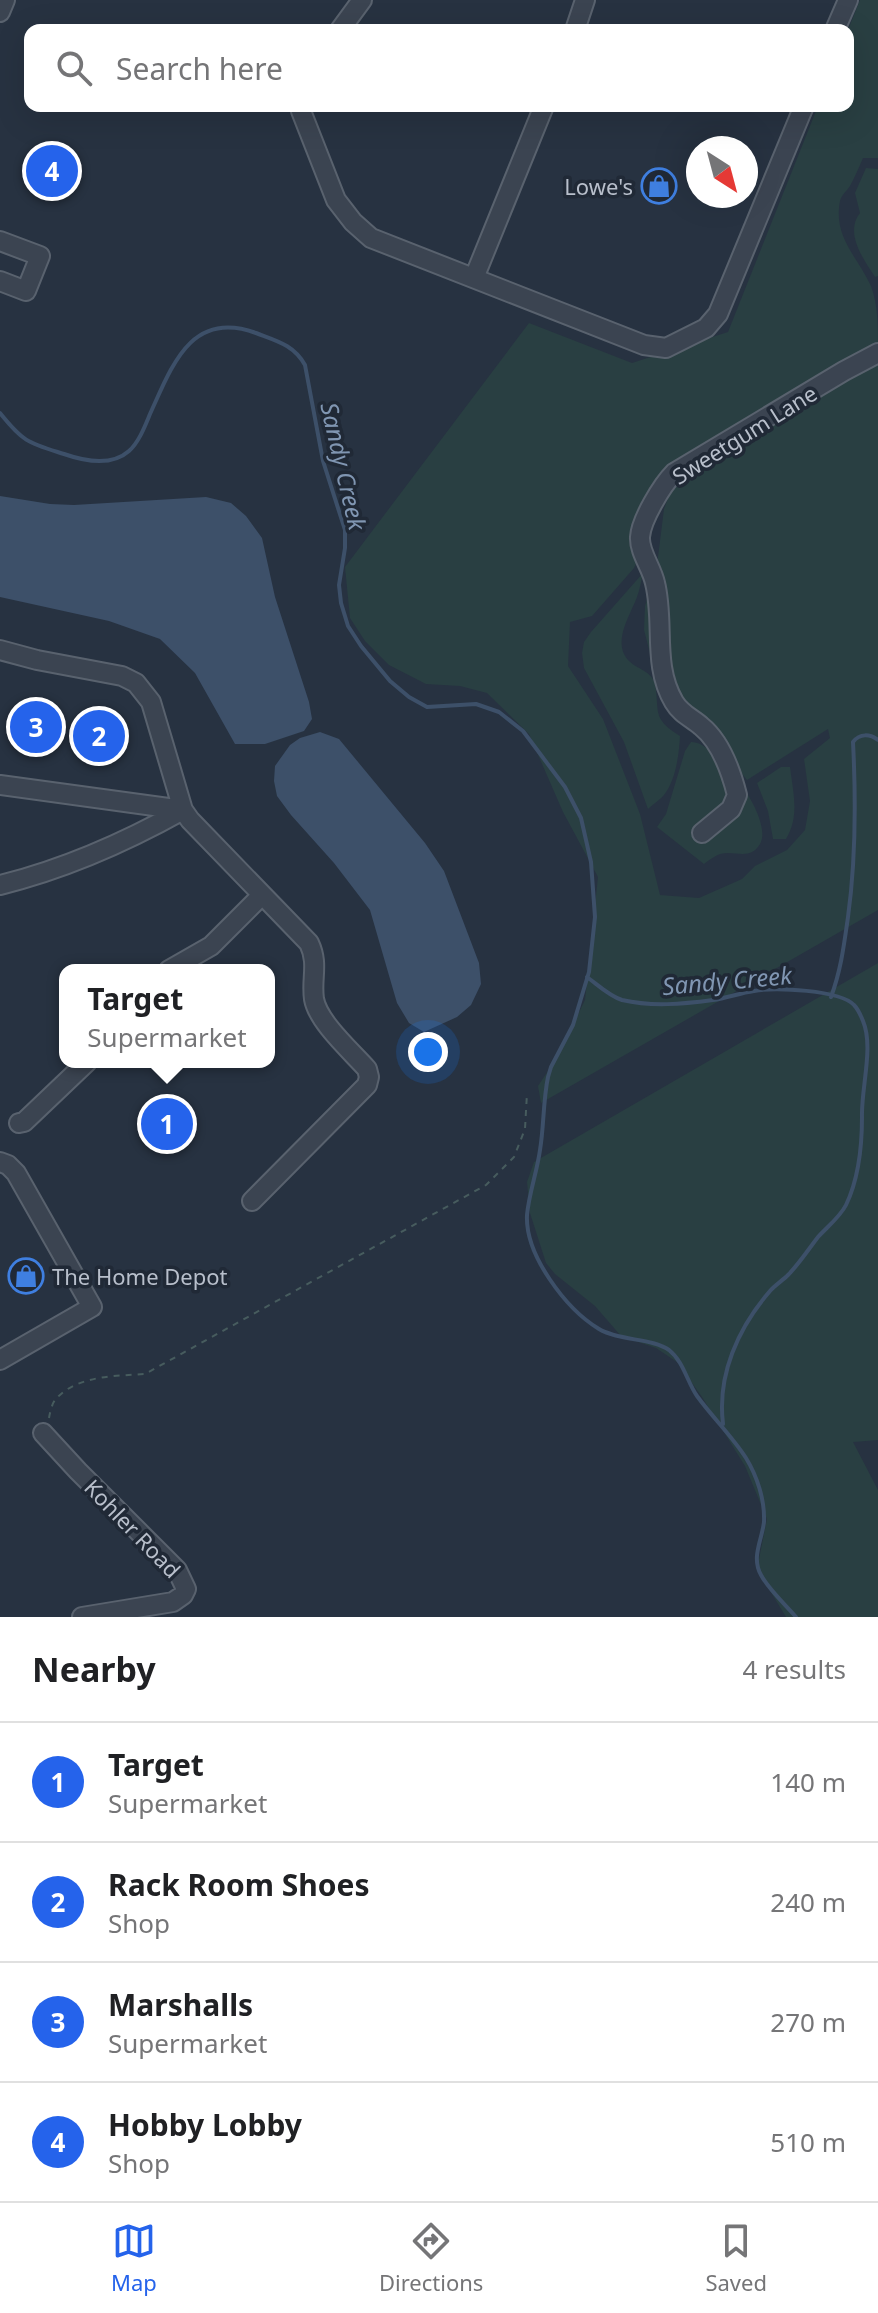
<!DOCTYPE html>
<html lang="en">
<head>
<meta charset="utf-8">
<style>
	:root { --surface:#fff; --page:#f2f2f2; --text:#202124; --muted:#757577; --line:#e0e0e0; --accent:#2563eb }
	body { margin:0; font-family:"Noto Sans",sans-serif; background:var(--page); color:var(--text) }
	.compass { position:absolute; left:686px; top:136px; width:72px; height:72px; border-radius:50%; background:var(--surface); box-shadow:0 8px 32px #0002; rotate:144deg }
	.you { position:absolute; left:428px; top:1052px; width:28px; height:28px; margin:-20px; border:6px solid #fff; border-radius:50%; background:#1a73e8; box-shadow:0 0 0 12px #1a73e833 }
	.badge { display:grid; place-items:center; width:52px; height:52px; border-radius:50%; background:var(--accent); color:#fff; font-size:26px; font-weight:700 }
	.pin { position:absolute; translate:-50% -50%; border:4px solid #fff; box-shadow:0 2px 8px #0006 }
	.popup { position:absolute; left:59px; top:964px; width:216px; height:104px; box-sizing:border-box; display:grid; place-content:center; border-radius:16px; background:var(--surface); filter:drop-shadow(0 2px 6px #0005); font-size:26px; white-space:nowrap; color:var(--muted) }
	.popup b { font-size:30px; color:var(--text) }
	.popup::after { content:''; position:absolute; left:50%; top:100%; margin-left:-16px; border:16px solid transparent; border-top-color:var(--surface) }
	.list { margin:0; padding:0; list-style:none }
	h2 { display:flex; justify-content:space-between; align-items:center; height:104px; margin:0; padding:0 32px; font-size:34px }
	h2 small { font-size:26px; font-weight:400; color:var(--muted) }
	.list li { display:grid; grid-template-columns:52px 1fr auto; gap:24px; align-items:center; box-sizing:border-box; height:120px; padding:0 32px; border-top:2px solid var(--line) }
	.list b { display:block; font-size:30px; white-space:nowrap }
	.list p { margin:0; font-size:26px; white-space:nowrap; color:var(--muted) }
	.list em { font-size:26px; font-style:normal; color:var(--muted) }
	.icon { flex:none; width:44px; height:44px; fill:none; stroke:currentColor; stroke-width:2; stroke-linecap:round; stroke-linejoin:round }
	.map { position:relative; flex:none; width:878px; height:1617px; overflow:hidden }
	.search { position:absolute; background:var(--surface); box-shadow:0 8px 32px #0002; left:24px; right:24px; top:24px; height:88px; display:flex; align-items:center; gap:20px; box-sizing:border-box; padding:0 28px; border-radius:16px; color:var(--muted); font-size:30px }
	.sheet { height:584px; background:var(--surface) }
	nav { display:flex; justify-content:space-around; align-items:center; box-sizing:border-box; height:112px; border-top:2px solid var(--line); background:var(--surface); font-size:22px; color:var(--muted) }
	nav a { display:grid; justify-items:center; gap:4px }
	nav .on { color:var(--accent) }
	.map>svg:first-child { display:block }
</style>
</head>
<body>
<div class="map">
<svg width="878" height="1617" viewBox="0 0 878 1617">
	<rect width="100%" height="100%" fill="#273241"/>
	<path fill="#293f42" d="M 860,0 L 878,0 L 878,158 L 863,158 C 859,167 855,177 850,186 C 846,192 842,194 840,201 C 833,237 857,256 871,286 C 878,305 878,326 878,347 L 659,481 L 648,539 L 634,568 L 592,616 L 570,622 L 568,666 L 603,719 L 640,814 L 660,895 L 699,898 L 742,879 L 755,866 L 787,850 L 805,830 L 810,801 L 804,759 L 830,738 L 828,729 L 747,780 L 668,684 L 650,653 L 644,630 L 645,606 L 657,565 L 664,509 L 670,493 L 692,470 L 740,445 L 878,358 L 878,910 L 541,1103 L 538,1086 L 556,1059 L 585,1000 L 598,877 L 563,812 L 529,734 L 487,693 L 460,686 L 426,684 L 389,665 L 365,641 L 350,618 L 345,567 L 529,323 L 632,363 L 728,332 L 818,106 L 848,106 L 848,30 Z
		M 866,168 L 878,169 L 878,276 L 875,277 C 864,260 844,233 860,213 L 855,193 Z
		M 643,573 C 641,581 640,589 637,597 C 630,616 612,641 628,660 C 636,669 652,671 655,684 C 660,712 651,718 680,736 C 679,754 676,780 664,795 C 660,800 653,804 648,809 L 624,742 L 584,668 L 582,653 L 584,642 L 591,632 Z
		M 691,742 C 715,740 775,819 760,844 C 750,861 735,850 720,854 C 715,856 709,860 704,864 L 657,827 L 666,814 L 685,751 Z
		M 781,767 L 790,767 C 793,792 800,816 786,839 L 773,839 L 768,811 L 757,783 Z
		M 878,963 L 878,1440 L 853,1442 L 878,1490 L 878,1617 L 786,1617 L 757,1569 L 767,1519 L 745,1466 L 702,1397 L 677,1362 L 656,1348 L 621,1336 L 595,1306 L 555,1274 L 546,1263 L 530,1213 L 527,1182 L 534,1162 Z"/>
	<path fill="#3d5069" d="M 0,496 L 50,504 L 74,505 L 206,497 L 231,503 L 246,516 L 262,538 L 275,597 L 309,702 L 312,719 L 304,731 L 265,744 L 235,744 L 195,673 L 160,639 L 109,621 L 0,597 Z
		M 320,732 L 339,739 L 425,843 L 444,871 L 479,963 L 481,984 L 471,1005 L 457,1017 L 424,1032 L 409,1023 L 397,1003 L 370,910 L 334,863 L 291,815 L 277,796 L 274,781 L 275,766 L 290,745 L 300,738 Z"/>
	<g fill="none" stroke-linecap="round" stroke-linejoin="round">
		<path stroke="#3d5069" stroke-width="4" d="M 0,413 C 24,443 29,443 64,454 C 84,461 111,467 129,451 C 139,442 145,426 150,414 C 172,366 191,309 256,333 C 277,341 294,345 305,365 L 323,461 L 345,530 L 345,548 L 339,585 L 341,603 L 348,626 L 361,646 L 390,681 L 409,697 L 427,707 L 476,704 L 499,712 L 523,731 L 565,787 L 581,818 L 591,862 L 595,917 L 589,972 L 573,1025 L 551,1067 L 548,1077 C 543,1101 544,1126 540,1150 C 537,1172 529,1193 527,1215 C 525,1255 566,1309 599,1329 C 619,1341 652,1338 669,1350 C 684,1362 687,1382 697,1396 C 713,1418 732,1436 746,1458 C 757,1476 765,1500 764,1522 C 762,1540 751,1557 761,1575 C 769,1590 785,1604 796,1617
			M 587,977 C 598,985 609,996 622,1000 C 652,1007 683,1004 713,1000 C 727,998 740,993 754,991 C 775,987 840,990 854,1005 C 857,1008 861,1016 863,1021 C 874,1047 861,1088 862,1117 C 862,1146 859,1178 846,1205 C 840,1217 827,1227 818,1237 C 808,1250 799,1264 788,1275 C 782,1281 775,1285 770,1291 C 738,1328 717,1375 723,1424
			M 831,997 C 841,970 844,945 848,917 C 856,859 856,801 853,742 C 860,733 870,734 878,740"/>
		<defs>
			<path id="minor" d="M 0,12 L 5,0
				M 340,30 L 362,0
				M 575,30 L 585,0
				M 835,30 L 848,0
				M 303,106 L 301,111 L 336,200 L 353,222 L 371,238 L 644,345 L 666,348 L 706,328 L 718,314 L 804,106
				M 0,241 L 40,256 L 26,291 L 0,281
				M 474,278 L 544,106
				M 0,650 L 37,660 L 122,676 L 136,683 L 151,702 L 183,810 L 0,785
				M 702,833 L 731,809 L 737,795 C 731,771 721,742 701,726 C 692,718 681,714 674,702 C 652,665 665,623 655,583 C 652,568 639,552 640,537 C 641,520 662,485 674,473 L 844,371 L 878,353
				M 0,885 C 65,869 124,843 183,810 L 190,820 L 309,943 C 319,964 311,978 314,999 C 318,1022 351,1051 367,1069 L 369,1077 L 367,1085 L 252,1201
				M 169,970 L 211,946 L 262,895
				M 19,1123 L 24,1122 L 87,1062
				M 0,1162 L 8,1165 L 16,1173 L 92,1307 L 0,1360
				M 43,1433 L 78,1471 L 177,1570 L 186,1589 L 183,1595 L 173,1602 L 82,1617"/>
		</defs>
		<use href="#minor" stroke="#59626e" stroke-width="22"/>
		<path stroke="#475c5e" stroke-width="2" stroke-dasharray="6 6" stroke-linecap="butt" d="M 49,1418 C 50,1412 52,1404 55,1400 C 76,1375 116,1376 145,1374 L 486,1185 L 514,1157 L 525,1129 L 527,1093"/>
		<use href="#minor" stroke="#3b4451" stroke-width="18"/>
	</g>
	<defs>
		<symbol id="shop-ring" viewBox="-11 -11 22 22"><circle r="9.5" fill="#202936" stroke="#3f7fe0" stroke-width="1.5"/><path d="M-5-2.5h2.3a2.7 3.5 0 0 1 5.4 0H5L5.5 6h-11ZM-1.5-2.5h3a1.5 2.3 0 0 0-3 0Z" fill="#3f7fe0"/></symbol>
	</defs>
	<g fill-rule="evenodd">
		<use href="#shop-ring" x="639" y="166" width="40" height="40"/>
		<use href="#shop-ring" x="6" y="1256" width="40" height="40"/>
	</g>
	<g text-anchor="middle" dominant-baseline="central" stroke-width="7" stroke-linejoin="round" paint-order="stroke">
		<g font-size="22" fill="#b8bfcb" stroke="#202936" text-anchor="end">
			<text x="633" y="186">Lowe's</text>
			<text x="52" y="1276" text-anchor="start">The Home Depot</text>
		</g>
		<g font-size="22" fill="#b8bfcb" stroke="#202936">
			<text transform="translate(744 434) rotate(-32)">Sweetgum Lane</text>
			<text transform="translate(133 1528) rotate(46)">Kohler Road</text>
		</g>
		<g font-size="24" font-style="italic" fill="#8096b2" stroke="#202936">
			<text transform="translate(344 466) rotate(77)">Sandy Creek</text>
			<text transform="translate(727 980) rotate(-5)">Sandy Creek</text>
		</g>
	</g>
</svg>
<svg class="compass" viewBox="-18 -18 36 36"><path d="M0-13l5 13h-10z" fill="#e53935"/><path d="M0 13l5-13h-10z" fill="#757577"/></svg>
<div class="you"></div>
<div class="pin badge" style="left:167px;top:1124px">1</div>
<div class="popup"><b>Target</b>Supermarket</div>
<div class="pin badge" style="left:99px;top:736px">2</div>
<div class="pin badge" style="left:36px;top:727px">3</div>
<div class="pin badge" style="left:52px;top:171px">4</div>
<div class="search"><svg class="icon" aria-label="search" viewBox="0 0 24 24"><circle cx="10" cy="10" r="6"/><path d="M15 15l6 6"/></svg>Search here</div>
</div>
<section class="sheet">
<h2>Nearby<small>4 results</small></h2>
<ul class="list">
<li><span class="badge">1</span><div><b>Target</b><p>Supermarket</p></div><em>140 m</em></li>
<li><span class="badge">2</span><div><b>Rack Room Shoes</b><p>Shop</p></div><em>240 m</em></li>
<li><span class="badge">3</span><div><b>Marshalls</b><p>Supermarket</p></div><em>270 m</em></li>
<li><span class="badge">4</span><div><b>Hobby Lobby</b><p>Shop</p></div><em>510 m</em></li>
</ul>
</section>
<nav>
<a class="on"><svg class="icon" aria-label="map" viewBox="0 0 24 24"><path d="M3 6l6-2 6 2 6-2v14l-6 2-6-2-6 2zM9 4v14M15 6v14"/></svg>Map</a>
<a><svg class="icon" aria-label="directions" viewBox="0 0 24 24"><path d="M12 3l9 9-9 9-9-9zM9 14v-3h6M13 9l2 2-2 2"/></svg>Directions</a>
<a><svg class="icon" aria-label="saved" viewBox="0 0 24 24"><path d="M7 4h10v16l-5-4-5 4z"/></svg>Saved</a>
</nav>
</body>
</html>
